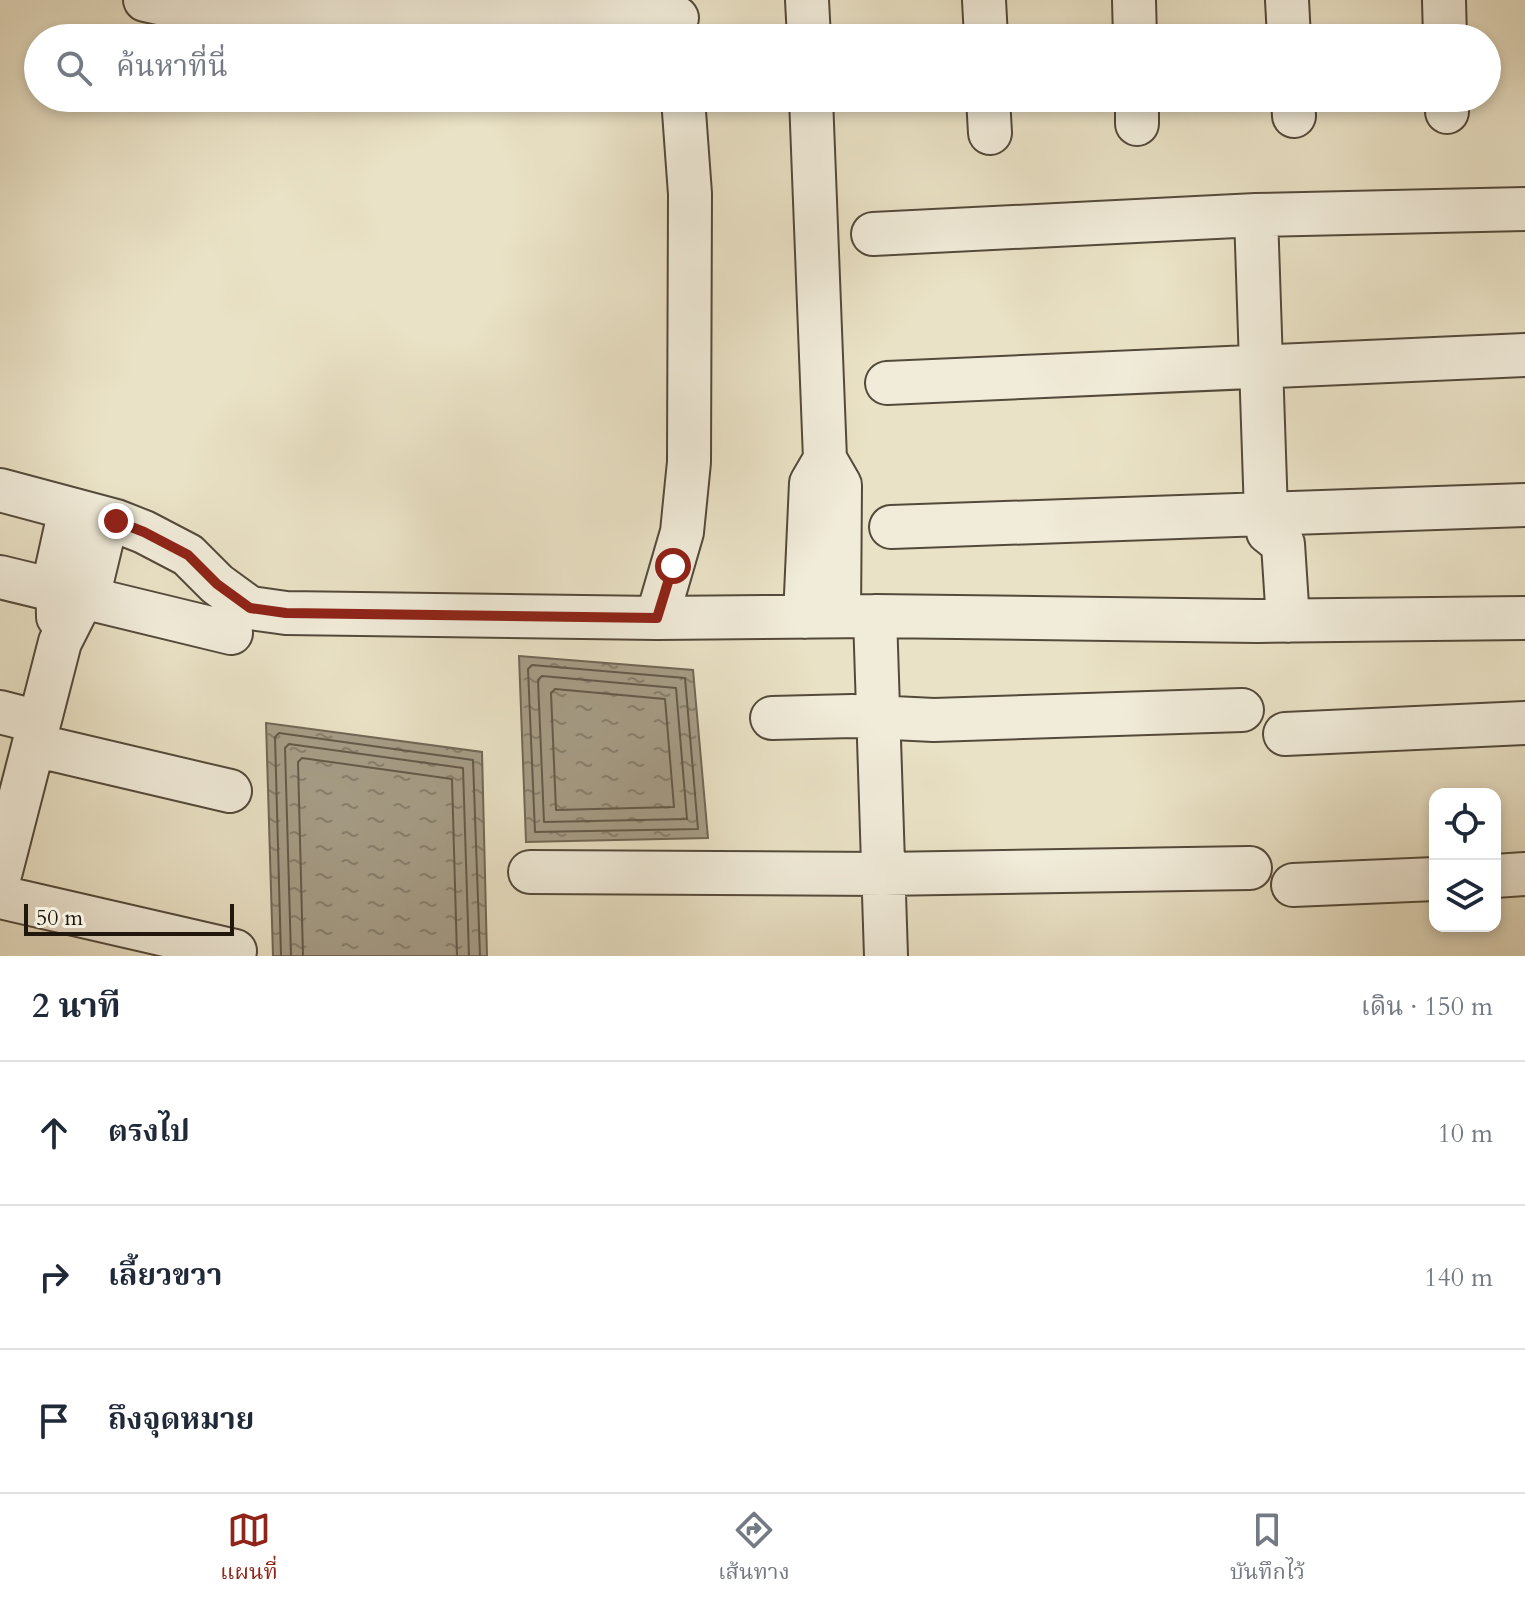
<!DOCTYPE html>
<html lang="th">
<head>
<meta charset="utf-8">
<style>
	:root { --surface:#fff; --page:#f6f6f7; --text:#1f2937; --muted:#747a83; --line:#e0e1e3; --accent:#8f2418 }
	body { margin:0; font-family:Cardo,"Noto Serif Thai",serif; background:var(--page); color:var(--text) }
	.controls { position:absolute; right:24px; bottom:24px; display:grid; overflow:hidden; border-radius:16px; box-shadow:0 4px 12px #0003 }
	.controls button { width:72px; height:72px; display:grid; place-items:center; padding:0; border:0; border-bottom:2px solid var(--line); background:var(--surface); color:var(--text); font:40px sans-serif }
	.scale { position:absolute; left:24px; bottom:20px; width:210px; box-sizing:border-box; padding-left:8px; border:4px solid #22170d; border-top:0; font-size:22px; line-height:28px; white-space:nowrap; color:#22170d; -webkit-text-stroke:6px #f1ecda; paint-order:stroke }
	.stop { position:absolute; width:24px; height:24px; margin:-18px; border:6px solid #8f2418; border-radius:50%; background:#fff }
	.stop.end { background:#8f2418; border-color:#fff; box-shadow:0 2px 8px #0008 }
	.list { margin:0; padding:0; list-style:none }
	h2 { display:flex; justify-content:space-between; align-items:center; height:104px; margin:0; padding:0 32px; font-size:34px }
	h2 small { font-size:26px; font-weight:400; color:var(--muted) }
	.list li { display:grid; grid-template-columns:52px 1fr auto; gap:24px; align-items:center; box-sizing:border-box; height:144px; padding:0 32px; border-top:2px solid var(--line) }
	.list b { display:block; font-size:30px; white-space:nowrap }
	.list em { font-size:26px; font-style:normal; color:var(--muted) }
	.icon { flex:none; width:44px; height:44px; fill:none; stroke:currentColor; stroke-width:2; stroke-linecap:round; stroke-linejoin:round }
	.map { position:relative; flex:none; width:1525px; height:956px; overflow:hidden }
	.search { position:absolute; background:var(--surface); box-shadow:0 4px 12px #0003; left:24px; right:24px; top:24px; height:88px; display:flex; align-items:center; gap:20px; box-sizing:border-box; padding:0 28px; border-radius:44px; color:var(--muted); font-size:30px }
	.sheet { height:536px; background:var(--surface) }
	nav { display:flex; justify-content:space-around; align-items:center; box-sizing:border-box; height:112px; border-top:2px solid var(--line); background:var(--surface); font-size:22px; color:var(--muted) }
	nav a { display:grid; justify-items:center; gap:4px }
	nav .on { color:var(--accent) }
	.map>svg:first-child { display:block }
</style>
</head>
<body>
<div class="map">
<svg width="1525" height="956" viewBox="0 0 1525 956">
	<defs>
		<pattern id="water-ripples" width="26" height="14" patternUnits="userSpaceOnUse" patternTransform="scale(2)"><rect width="26" height="14" fill="#a69d87"/><path d="M2 4q2-2 4 0t4 0M15 11q2-2 4 0t4 0" fill="none" stroke="#877f6d"/></pattern>
	</defs>
	<rect width="100%" height="100%" fill="#eae2c6"/>
	<filter id="stains"><feTurbulence type="fractalNoise" baseFrequency=".0025" numOctaves="4"/><feColorMatrix values="0 0 0 0 .2 0 0 0 0 .09 0 0 0 0 .02 0 0 0 .5 -.17"/></filter>
	<radialGradient id="worn" r=".72"><stop offset=".6" stop-color="#630" stop-opacity="0"/><stop offset="1" stop-color="#630" stop-opacity=".3"/></radialGradient>
	<path fill="url(#water-ripples)" stroke="#716756" stroke-width="2" d="M 519,656 L 693,670 L 708,838 L 526,842 Z
		M 266,723 L 482,752 L 487,956 L 273,956 Z"/>
	<g fill="none" stroke-linecap="round" stroke-linejoin="round">
		<path stroke="#645a4a" stroke-width="2" d="M 532,665 L 685,678 L 698,829 L 535,832 L 528,669 Z
			M 542,676 L 676,688 L 687,819 L 544,822 L 538,680 Z
			M 555,689 L 665,699 L 674,807 L 556,810 L 551,693 Z
			M 281,956 L 275,737 L 279,733 L 473,760 L 480,956
			M 291,956 L 285,748 L 289,744 L 463,768 L 469,956
			M 303,956 L 298,762 L 302,758 L 452,779 L 457,956"/>
		<defs>
			<path id="minor" d="M 145,0 L 214,15 L 373,18
				M 372,0 L 373,18 L 677,18
				M 807,0 L 809,38
				M 984,0 L 986,38
				M 1134,0 L 1135,38
				M 1287,0 L 1289,38
				M 1444,0 L 1445,38
				M 811,98 L 825,459
				M 988,98 L 990,133
				M 1137,98 L 1137,124
				M 1293,98 L 1294,116
				M 1447,98 L 1447,112
				M 1256,215 L 1266,513 L 1268,532 L 1283,544 L 1288,621
				M 873,234 L 1256,215 L 1525,209
				M 887,383 L 1525,355
				M 0,490 L 116,521 L 144,532 L 188,555 L 217,584 L 250,608 L 286,613 L 657,618 L 875,616 L 1257,621 L 1525,618
				M 891,527 L 1525,505
				M 0,577 L 231,633
				M 875,616 L 886,956
				M 58,617 L 57,568 L 70,509
				M 805,617 L 811,483 L 825,459 L 840,485 L 839,616
				M 657,618 L 682,532 L 689,462 L 690,194 L 683,98
				M 0,712 L 39,722
				M 772,718 L 852,716 L 934,720 L 1242,710
				M 1285,734 L 1525,723
				M 34,745 L 230,791
				M 530,872 L 884,874 L 1250,868
				M 0,875 L 60,642 L 93,577 L 107,519
				M 1495,876 L 1525,874
				M 1293,885 L 1435,879
				M 0,897 L 235,951"/>
		</defs>
		<use href="#minor" stroke="#544a3b" stroke-width="46"/>
		<use href="#minor" stroke="#f1ecda" stroke-width="42"/>
	</g>
	<g fill="none" stroke-linecap="round" stroke-linejoin="round">
		<path stroke="#8f2418" stroke-width="10" d="M 116,521 L 144,532 L 188,555 L 217,584 L 250,608 L 286,613 L 657,618 L 673,566"/>
	</g>
	<rect width="100%" height="100%" filter="url(#stains)"/>
	<rect width="100%" height="100%" fill="url(#worn)"/>
</svg>
<div class="controls">
<button><svg class="icon" aria-label="locate" viewBox="0 0 24 24"><circle cx="12" cy="12" r="6"/><path d="M12 2v4M12 18v4M2 12h4M18 12h4"/></svg></button>
<button><svg class="icon" aria-label="layers" viewBox="0 0 24 24"><path d="M12 4l9 5-9 5-9-5zM3 14l9 5 9-5"/></svg></button>
</div>
<div class="scale">50 m</div>
<div class="stop" style="left:673px;top:566px"></div>
<div class="stop end" style="left:116px;top:521px"></div>
<div class="search"><svg class="icon" aria-label="search" viewBox="0 0 24 24"><circle cx="10" cy="10" r="6"/><path d="M15 15l6 6"/></svg>ค้นหาที่นี่</div>
</div>
<section class="sheet">
<h2>2 นาที<small>เดิน · 150 m</small></h2>
<ul class="list">
<li><svg class="icon" aria-label="ahead" viewBox="0 0 24 24"><path d="M12 20V5M6 11l6-6 6 6"/></svg><div><b>ตรงไป</b></div><em>10 m</em></li>
<li><svg class="icon" aria-label="right" viewBox="0 0 24 24"><path d="M7 20v-9h11M14 6l5 5-5 5"/></svg><div><b>เลี้ยวขวา</b></div><em>140 m</em></li>
<li><svg class="icon" aria-label="arrive" viewBox="0 0 24 24"><path d="M6 21V4h12l-3 4 3 4H6"/></svg><div><b>ถึงจุดหมาย</b></div></li>
</ul>
</section>
<nav>
<a class="on"><svg class="icon" aria-label="map" viewBox="0 0 24 24"><path d="M3 6l6-2 6 2 6-2v14l-6 2-6-2-6 2zM9 4v14M15 6v14"/></svg>แผนที่</a>
<a><svg class="icon" aria-label="directions" viewBox="0 0 24 24"><path d="M12 3l9 9-9 9-9-9zM9 14v-3h6M13 9l2 2-2 2"/></svg>เส้นทาง</a>
<a><svg class="icon" aria-label="saved" viewBox="0 0 24 24"><path d="M7 4h10v16l-5-4-5 4z"/></svg>บันทึกไว้</a>
</nav>
</body>
</html>
